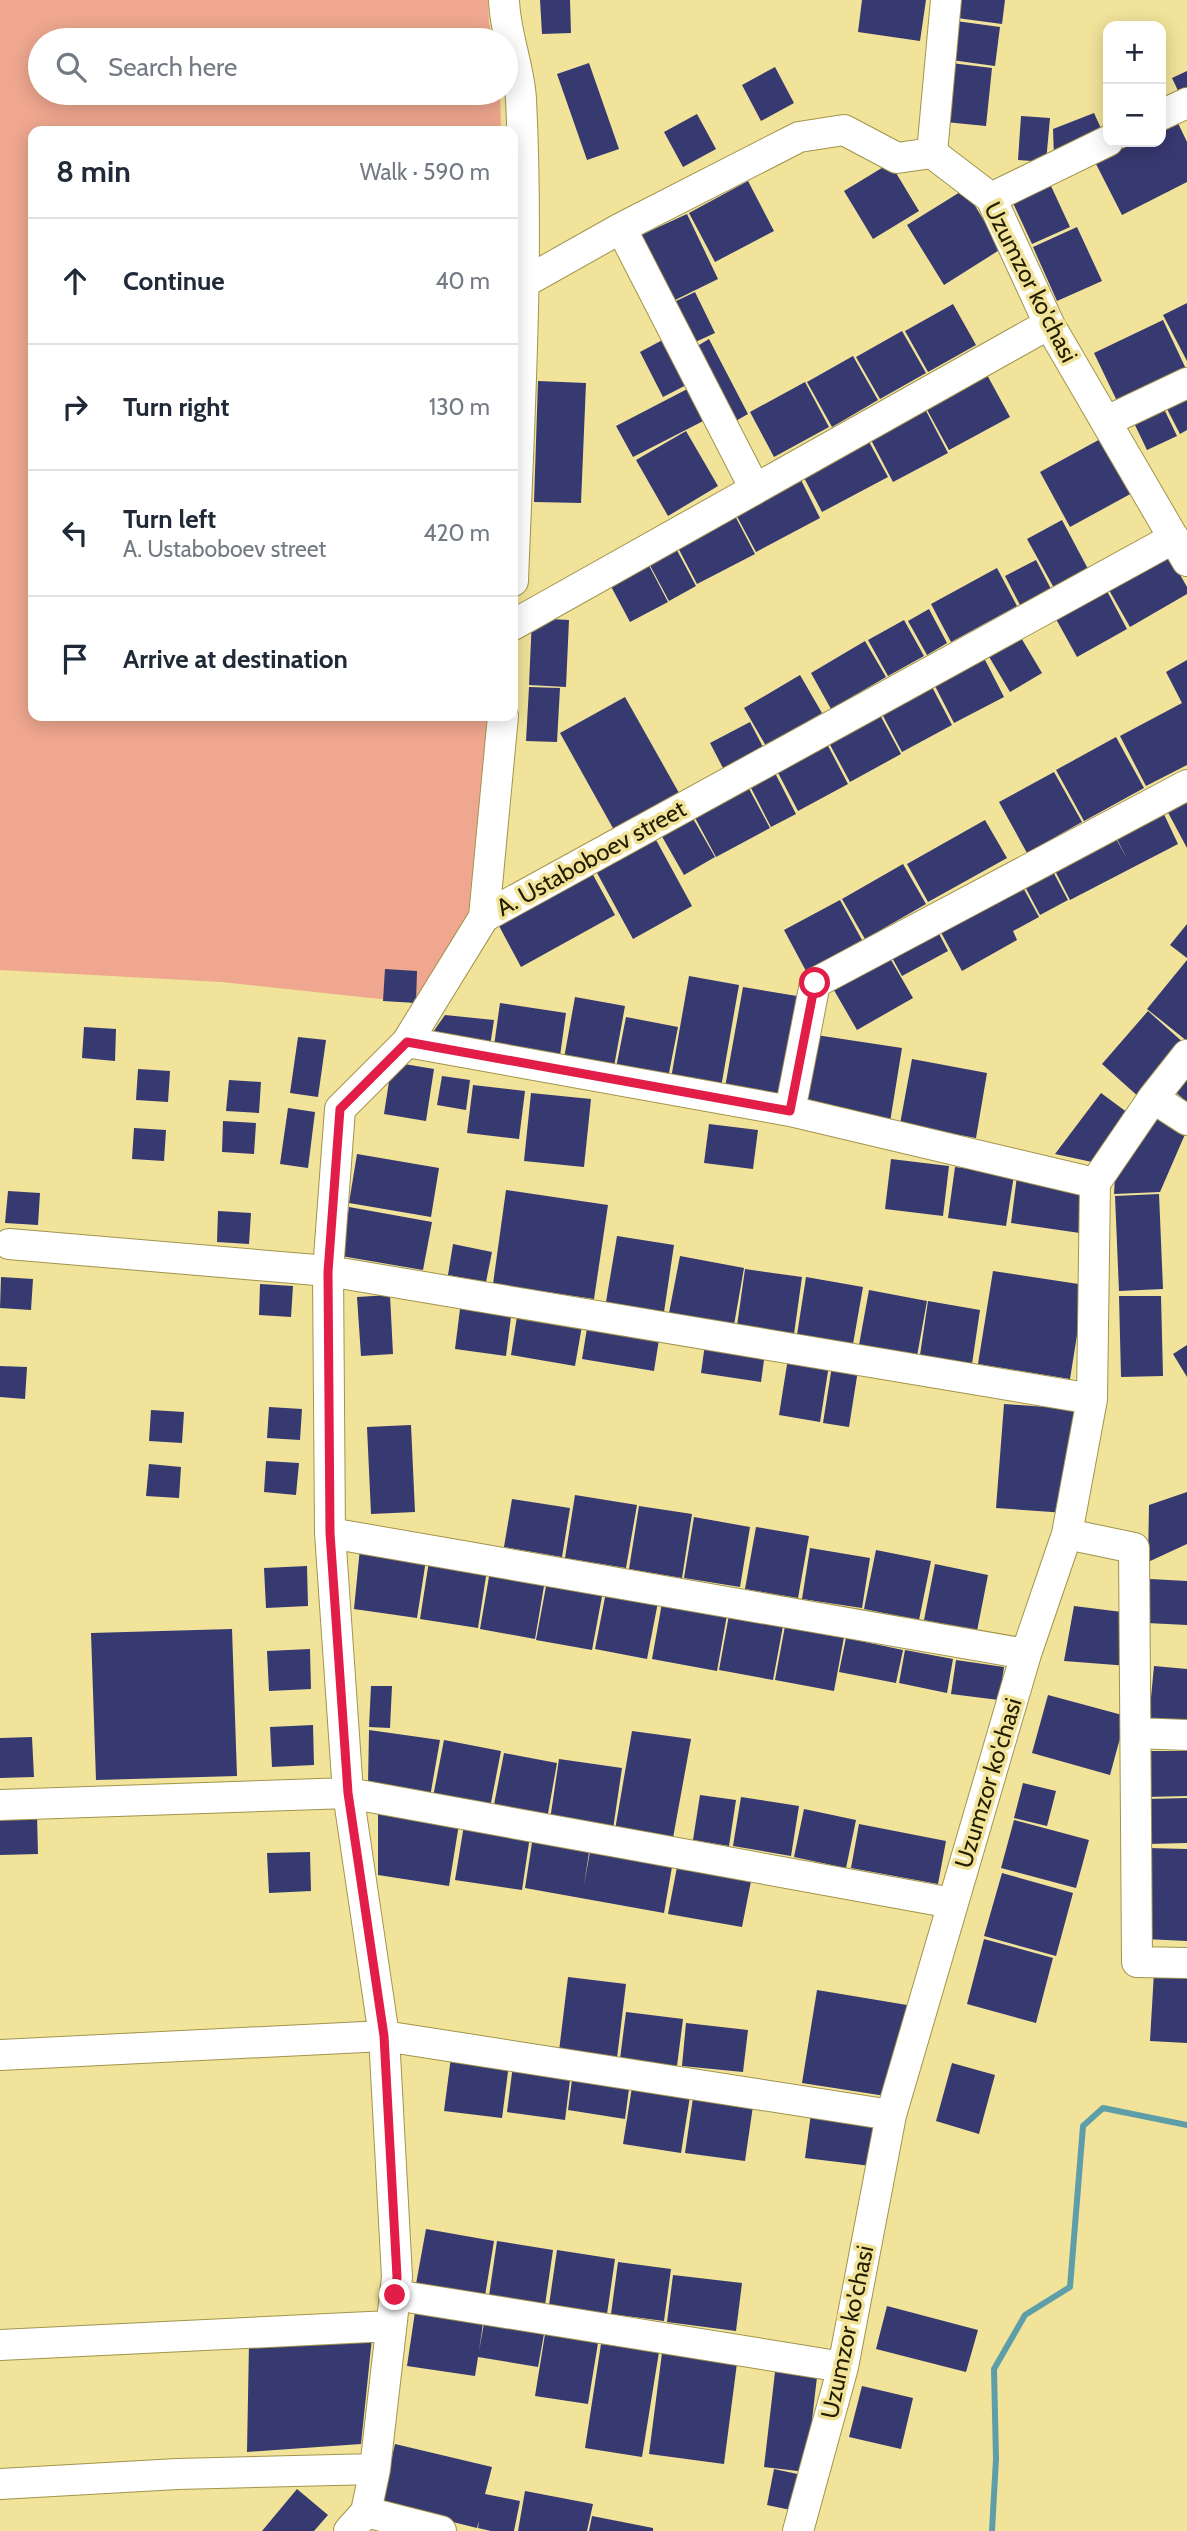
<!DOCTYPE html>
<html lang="en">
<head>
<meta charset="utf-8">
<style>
	:root { --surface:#fff; --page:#f2f2f3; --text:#1f2937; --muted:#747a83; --line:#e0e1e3 }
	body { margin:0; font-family:Cabin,sans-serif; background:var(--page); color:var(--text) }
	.controls { position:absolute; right:21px; top:21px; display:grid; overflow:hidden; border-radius:14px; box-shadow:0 4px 18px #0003 }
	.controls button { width:63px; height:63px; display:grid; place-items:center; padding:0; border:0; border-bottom:2px solid var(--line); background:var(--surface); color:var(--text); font:35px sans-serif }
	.stop { position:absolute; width:21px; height:21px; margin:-16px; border:5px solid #e11d48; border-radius:50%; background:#fff }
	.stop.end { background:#e11d48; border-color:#fff; box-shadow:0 2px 7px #0008 }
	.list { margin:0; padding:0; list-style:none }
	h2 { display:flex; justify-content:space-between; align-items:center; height:91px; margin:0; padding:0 28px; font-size:30px }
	h2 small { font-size:23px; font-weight:400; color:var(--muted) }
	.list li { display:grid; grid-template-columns:46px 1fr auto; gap:21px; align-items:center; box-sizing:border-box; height:126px; padding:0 28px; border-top:2px solid var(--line) }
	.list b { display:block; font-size:26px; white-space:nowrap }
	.list p { margin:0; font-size:23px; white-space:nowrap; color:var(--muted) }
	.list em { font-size:23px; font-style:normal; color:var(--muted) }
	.icon { flex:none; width:38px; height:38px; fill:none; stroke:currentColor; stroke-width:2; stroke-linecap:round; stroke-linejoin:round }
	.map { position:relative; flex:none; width:1187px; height:2531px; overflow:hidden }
	.search { position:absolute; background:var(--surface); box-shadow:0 4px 18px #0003; left:28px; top:28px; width:490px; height:77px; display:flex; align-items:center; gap:18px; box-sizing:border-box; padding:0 24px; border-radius:38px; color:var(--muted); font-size:26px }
	.panel { position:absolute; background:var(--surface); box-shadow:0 4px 18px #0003; left:28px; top:126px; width:490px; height:595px; border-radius:14px }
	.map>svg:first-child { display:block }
</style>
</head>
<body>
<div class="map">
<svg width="1187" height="2531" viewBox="0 0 1187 2531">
	<rect width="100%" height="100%" fill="#f1e399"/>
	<path fill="#efa78f" d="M 0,0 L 488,0 L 489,24 L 494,40 L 40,40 L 40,93 L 500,93 L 501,131 L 33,131 L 33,716 L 487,716 L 474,898 L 449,956 L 417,1003 L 222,982 L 0,970 Z"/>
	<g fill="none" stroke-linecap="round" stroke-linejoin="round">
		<path stroke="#5e9ea9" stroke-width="6" d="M 992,2531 L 996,2459 L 994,2369 L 1025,2315 L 1070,2287 L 1083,2126 L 1103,2108 L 1187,2125"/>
	</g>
	<path fill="#373971" d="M 540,0 L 570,0 L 571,33 L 542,34 Z
		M 862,0 L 926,0 L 920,41 L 858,32 Z
		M 959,0 L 1005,0 L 1002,24 L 957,18 Z
		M 956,21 L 1000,27 L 995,66 L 951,60 Z
		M 589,63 L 619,149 L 587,160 L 557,74 Z
		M 951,63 L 992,68 L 986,126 L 945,122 Z
		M 775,67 L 794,103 L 761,121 L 742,85 Z
		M 1187,71 L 1187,94 L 1181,97 L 1172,78 Z
		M 1094,113 L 1104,135 L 1054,157 L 1053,129 Z
		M 697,114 L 716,149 L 683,167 L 664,132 Z
		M 1021,116 L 1050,118 L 1046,162 L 1018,160 Z
		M 1177,121 L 1187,142 L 1187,182 L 1122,215 L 1095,162 L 1136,142 L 1161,142 L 1161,129 Z
		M 890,163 L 919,211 L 873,239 L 844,191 Z
		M 748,181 L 774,231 L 715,262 L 689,213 Z
		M 1051,186 L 1070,227 L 1032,244 L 1013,203 Z
		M 965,189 L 1001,249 L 944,285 L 907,225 Z
		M 687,214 L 718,279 L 671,302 L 639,236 Z
		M 1077,227 L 1102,281 L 1057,301 L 1033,247 Z
		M 695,292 L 715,333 L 691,344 L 672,303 Z
		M 1187,303 L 1187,361 L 1163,315 Z
		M 953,304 L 976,345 L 928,372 L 905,331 Z
		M 1163,320 L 1186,369 L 1117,401 L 1094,353 Z
		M 902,331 L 926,373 L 880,399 L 856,357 Z
		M 670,336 L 694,381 L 663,397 L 640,352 Z
		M 709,339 L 748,414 L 734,422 L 694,348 Z
		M 853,356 L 878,400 L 832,427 L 807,382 Z
		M 986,373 L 1010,417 L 949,450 L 925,406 Z
		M 538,381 L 586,383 L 581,503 L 534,502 Z
		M 805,382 L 829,427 L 774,457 L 750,412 Z
		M 695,385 L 711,417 L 633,457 L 616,426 Z
		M 1187,396 L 1187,430 L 1180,434 L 1166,407 Z
		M 924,407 L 948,453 L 893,482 L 869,436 Z
		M 1164,409 L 1177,436 L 1147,450 L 1134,423 Z
		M 686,431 L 718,486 L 668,516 L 636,460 Z
		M 1104,437 L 1134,492 L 1070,527 L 1040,472 Z
		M 867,438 L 888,477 L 822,512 L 801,472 Z
		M 798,474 L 820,518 L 756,552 L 733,509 Z
		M 732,510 L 755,554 L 697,584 L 674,540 Z
		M 1062,520 L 1088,569 L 1054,588 L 1027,539 Z
		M 672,541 L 696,586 L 669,601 L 645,556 Z
		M 1169,555 L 1187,587 L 1187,594 L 1130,627 L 1109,590 Z
		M 644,556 L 668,602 L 630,622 L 606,577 Z
		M 1036,560 L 1051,589 L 1020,605 L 1005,576 Z
		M 997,568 L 1017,606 L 951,642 L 931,604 Z
		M 1107,591 L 1127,629 L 1077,657 L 1056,619 Z
		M 929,609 L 947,643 L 927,655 L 908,621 Z
		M 532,618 L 569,620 L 566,687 L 529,685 Z
		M 904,620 L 924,656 L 888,676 L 868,640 Z
		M 1020,636 L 1042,673 L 1010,692 L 988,655 Z
		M 865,641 L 886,677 L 831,709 L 811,673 Z
		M 984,658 L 1004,697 L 954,723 L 934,684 Z
		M 1187,660 L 1187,765 L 1146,786 L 1120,736 L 1182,703 L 1166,672 Z
		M 800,675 L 822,713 L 766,746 L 744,708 Z
		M 931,685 L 952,725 L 902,752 L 881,712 Z
		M 529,687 L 560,688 L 557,742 L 526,741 Z
		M 625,697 L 679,793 L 614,830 L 560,733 Z
		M 879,713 L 901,754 L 850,782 L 828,741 Z
		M 750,722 L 763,747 L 723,768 L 710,743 Z
		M 1116,737 L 1144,788 L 1084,821 L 1056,770 Z
		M 826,742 L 848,784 L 798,811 L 776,769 Z
		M 774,771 L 796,814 L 771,827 L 749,784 Z
		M 1054,772 L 1082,822 L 1027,853 L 999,802 Z
		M 747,785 L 770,828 L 716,857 L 693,814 Z
		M 1187,792 L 1187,848 L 1164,805 Z
		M 1161,808 L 1178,844 L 1070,900 L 1051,863 L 1112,831 L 1127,859 L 1113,831 Z
		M 691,815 L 715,857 L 684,875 L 660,833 Z
		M 985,820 L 1007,858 L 928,902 L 907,864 Z
		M 655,838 L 692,906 L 633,939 L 596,871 Z
		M 903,864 L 926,904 L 865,939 L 842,899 Z
		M 1049,864 L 1068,900 L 1040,915 L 1021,879 Z
		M 592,873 L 615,915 L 521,967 L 498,924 Z
		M 1019,880 L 1039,917 L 1013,931 L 1017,940 L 962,971 L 937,925 L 992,894 L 999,905 L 993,893 Z
		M 840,900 L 862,940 L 806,971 L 784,930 Z
		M 1187,924 L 1187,958 L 1170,945 Z
		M 935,926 L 948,951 L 902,976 L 889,952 Z
		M 887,953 L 913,998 L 857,1030 L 831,985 Z
		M 1187,960 L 1187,1041 L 1147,1009 Z
		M 385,969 L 417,971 L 416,1003 L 383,1001 Z
		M 689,976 L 739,985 L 720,1093 L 670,1084 Z
		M 743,987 L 803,997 L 785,1104 L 724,1093 Z
		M 575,997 L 625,1006 L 613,1072 L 563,1064 Z
		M 500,1003 L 566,1013 L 559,1063 L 493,1053 Z
		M 1148,1011 L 1186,1045 L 1140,1098 L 1102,1064 Z
		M 445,1015 L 494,1020 L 489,1053 L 426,1042 Z
		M 626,1017 L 678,1027 L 667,1083 L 615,1073 Z
		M 84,1027 L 116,1029 L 115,1061 L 82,1058 Z
		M 816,1035 L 902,1048 L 890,1122 L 805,1109 Z
		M 298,1037 L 326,1040 L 318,1097 L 290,1093 Z
		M 912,1059 L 987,1073 L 976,1138 L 900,1124 Z
		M 392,1062 L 434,1069 L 426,1121 L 384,1114 Z
		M 138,1069 L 170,1071 L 168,1102 L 136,1100 Z
		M 1187,1070 L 1187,1102 L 1173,1090 Z
		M 442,1076 L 470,1080 L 466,1110 L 437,1105 Z
		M 229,1080 L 261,1082 L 259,1113 L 226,1111 Z
		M 473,1085 L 525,1091 L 519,1139 L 467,1133 Z
		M 531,1093 L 591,1099 L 584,1167 L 524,1161 Z
		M 1101,1093 L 1128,1113 L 1092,1162 L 1055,1154 Z
		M 288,1108 L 315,1112 L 308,1168 L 280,1164 Z
		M 1152,1112 L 1186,1132 L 1160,1192 L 1114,1194 L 1115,1176 Z
		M 223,1121 L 256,1123 L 254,1154 L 222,1152 Z
		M 709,1124 L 758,1130 L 753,1169 L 704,1163 Z
		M 134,1128 L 166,1130 L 164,1161 L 132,1159 Z
		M 357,1154 L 439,1168 L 431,1217 L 349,1203 Z
		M 891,1159 L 949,1166 L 943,1216 L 885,1209 Z
		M 955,1167 L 1014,1175 L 1006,1226 L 948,1218 Z
		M 1017,1176 L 1086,1186 L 1080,1233 L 1011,1223 Z
		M 506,1190 L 608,1205 L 594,1299 L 493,1284 Z
		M 8,1191 L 40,1193 L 38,1225 L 5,1223 Z
		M 1159,1194 L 1163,1289 L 1119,1291 L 1115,1196 Z
		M 349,1207 L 432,1222 L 423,1270 L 341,1256 Z
		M 218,1211 L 251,1213 L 249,1244 L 217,1242 Z
		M 617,1236 L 674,1245 L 664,1312 L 606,1302 Z
		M 453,1244 L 492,1252 L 486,1282 L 448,1275 Z
		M 680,1256 L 744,1268 L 734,1325 L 669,1313 Z
		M 745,1269 L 802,1277 L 794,1334 L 737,1326 Z
		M 993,1271 L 1085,1285 L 1070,1379 L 978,1364 Z
		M 1,1277 L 33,1279 L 31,1310 L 0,1308 Z
		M 806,1277 L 863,1287 L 853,1344 L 797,1335 Z
		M 260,1284 L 293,1286 L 291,1317 L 259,1315 Z
		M 869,1290 L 927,1301 L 917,1356 L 859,1345 Z
		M 390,1295 L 393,1354 L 361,1356 L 357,1297 Z
		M 1119,1296 L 1161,1296 L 1163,1376 L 1121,1377 Z
		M 461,1301 L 512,1309 L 506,1356 L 455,1349 Z
		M 928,1301 L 980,1310 L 972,1364 L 920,1355 Z
		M 518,1310 L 583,1320 L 575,1366 L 511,1355 Z
		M 588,1322 L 660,1333 L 654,1371 L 582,1359 Z
		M 705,1344 L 765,1353 L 761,1382 L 701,1373 Z
		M 1187,1345 L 1187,1377 L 1173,1354 Z
		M 788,1358 L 829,1365 L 820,1422 L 779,1415 Z
		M 0,1366 L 27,1367 L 25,1399 L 0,1397 Z
		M 832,1366 L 858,1370 L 849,1427 L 823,1423 Z
		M 1004,1404 L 1074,1409 L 1066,1513 L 996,1508 Z
		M 269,1407 L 302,1409 L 300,1440 L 267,1438 Z
		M 151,1410 L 184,1412 L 182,1443 L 149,1441 Z
		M 411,1425 L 415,1512 L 371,1514 L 367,1427 Z
		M 266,1461 L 299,1463 L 296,1495 L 264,1492 Z
		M 149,1464 L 181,1467 L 179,1498 L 146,1496 Z
		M 1187,1492 L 1187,1544 L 1148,1562 L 1149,1505 Z
		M 575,1495 L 637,1505 L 626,1568 L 565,1558 Z
		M 512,1499 L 570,1508 L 562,1557 L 504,1547 Z
		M 639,1506 L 692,1514 L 682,1578 L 629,1569 Z
		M 694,1517 L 750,1527 L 740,1587 L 684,1578 Z
		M 756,1527 L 809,1536 L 798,1598 L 745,1589 Z
		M 360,1548 L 426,1560 L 417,1618 L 354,1609 Z
		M 810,1548 L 870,1558 L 862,1608 L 802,1599 Z
		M 876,1550 L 931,1561 L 919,1620 L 864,1609 Z
		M 429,1561 L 487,1570 L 478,1628 L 420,1619 Z
		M 935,1564 L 988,1575 L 977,1631 L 924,1620 Z
		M 307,1566 L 308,1606 L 266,1608 L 264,1568 Z
		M 490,1571 L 545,1580 L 535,1639 L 480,1629 Z
		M 1150,1579 L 1187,1581 L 1187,1625 L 1147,1623 Z
		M 547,1581 L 603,1591 L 592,1650 L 536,1640 Z
		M 606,1592 L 658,1602 L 647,1659 L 595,1649 Z
		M 662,1603 L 727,1615 L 717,1671 L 652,1659 Z
		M 1074,1606 L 1130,1613 L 1129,1666 L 1064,1661 Z
		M 729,1615 L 783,1626 L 773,1680 L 719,1670 Z
		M 785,1626 L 844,1637 L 834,1691 L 775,1680 Z
		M 232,1629 L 237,1776 L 96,1780 L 91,1633 Z
		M 846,1638 L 903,1650 L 896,1683 L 839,1672 Z
		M 310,1649 L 311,1689 L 269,1691 L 267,1651 Z
		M 905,1650 L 953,1659 L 947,1693 L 899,1683 Z
		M 956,1660 L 1004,1667 L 999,1700 L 951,1694 Z
		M 1154,1666 L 1187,1669 L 1187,1722 L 1149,1719 Z
		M 371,1686 L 392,1686 L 390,1728 L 369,1727 Z
		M 1048,1695 L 1126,1716 L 1110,1775 L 1032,1753 Z
		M 313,1725 L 314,1765 L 272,1767 L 270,1727 Z
		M 369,1730 L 440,1740 L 430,1797 L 368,1785 Z
		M 632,1731 L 691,1739 L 673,1838 L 615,1830 Z
		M 32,1737 L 34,1777 L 0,1778 L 0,1738 Z
		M 444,1740 L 501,1751 L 490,1808 L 433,1797 Z
		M 1146,1751 L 1187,1751 L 1187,1796 L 1146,1797 Z
		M 504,1753 L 557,1763 L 547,1819 L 493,1810 Z
		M 559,1759 L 622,1768 L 613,1829 L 550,1820 Z
		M 1023,1783 L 1056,1791 L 1047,1826 L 1014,1818 Z
		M 700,1795 L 736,1800 L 729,1846 L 693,1840 Z
		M 741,1797 L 799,1806 L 791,1856 L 733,1846 Z
		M 1187,1798 L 1187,1843 L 1147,1844 L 1146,1799 Z
		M 804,1809 L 856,1820 L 846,1868 L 794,1857 Z
		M 378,1811 L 459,1824 L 449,1886 L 378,1875 Z
		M 37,1814 L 38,1854 L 0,1855 L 0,1815 Z
		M 1014,1820 L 1089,1840 L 1076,1888 L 1001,1868 Z
		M 859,1824 L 946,1841 L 938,1884 L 851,1868 Z
		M 464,1825 L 530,1836 L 522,1890 L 455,1880 Z
		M 533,1836 L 590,1846 L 584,1885 L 591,1846 L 673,1861 L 664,1913 L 525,1888 Z
		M 1147,1848 L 1187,1849 L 1187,1941 L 1145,1939 Z
		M 310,1852 L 311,1891 L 269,1893 L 267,1853 Z
		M 678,1862 L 752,1876 L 742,1927 L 668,1914 Z
		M 1002,1873 L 1073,1893 L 1056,1956 L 984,1936 Z
		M 984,1939 L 1053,1958 L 1036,2023 L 967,2004 Z
		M 1154,1972 L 1187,1974 L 1187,2043 L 1150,2041 Z
		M 568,1977 L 626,1984 L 617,2058 L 559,2051 Z
		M 817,1990 L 907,2005 L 892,2097 L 802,2083 Z
		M 626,2012 L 683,2019 L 677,2066 L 620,2059 Z
		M 686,2023 L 748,2030 L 743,2072 L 682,2066 Z
		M 451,2057 L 509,2064 L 502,2118 L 444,2111 Z
		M 952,2063 L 995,2075 L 979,2134 L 936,2121 Z
		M 513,2065 L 571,2072 L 565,2120 L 507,2112 Z
		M 573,2072 L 630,2081 L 625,2119 L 568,2110 Z
		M 633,2081 L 691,2090 L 681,2153 L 623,2144 Z
		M 694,2091 L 754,2099 L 745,2161 L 685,2153 Z
		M 811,2113 L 877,2122 L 871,2166 L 805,2158 Z
		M 426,2229 L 494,2241 L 485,2296 L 416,2284 Z
		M 497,2241 L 553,2250 L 545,2305 L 489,2296 Z
		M 557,2250 L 615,2259 L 607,2314 L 549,2305 Z
		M 618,2262 L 671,2269 L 664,2321 L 611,2314 Z
		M 673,2275 L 742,2283 L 736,2331 L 667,2322 Z
		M 887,2306 L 978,2330 L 966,2372 L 876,2349 Z
		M 415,2312 L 483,2323 L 479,2351 L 484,2323 L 544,2334 L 538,2367 L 478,2357 L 475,2376 L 407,2366 Z
		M 545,2334 L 598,2343 L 588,2404 L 535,2396 Z
		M 372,2338 L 361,2444 L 247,2452 L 249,2342 Z
		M 601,2344 L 659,2352 L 642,2457 L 585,2448 Z
		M 662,2353 L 737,2363 L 724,2464 L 649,2454 Z
		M 775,2372 L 817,2377 L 806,2472 L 764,2467 Z
		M 862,2386 L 913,2398 L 901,2449 L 849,2437 Z
		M 395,2444 L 492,2467 L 485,2494 L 520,2501 L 514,2531 L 491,2531 L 478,2528 L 479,2521 L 477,2528 L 381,2504 Z
		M 774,2469 L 807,2476 L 800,2512 L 767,2505 Z
		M 297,2489 L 328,2515 L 314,2531 L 262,2531 Z
		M 525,2491 L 593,2504 L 587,2531 L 518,2531 Z
		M 592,2516 L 653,2528 L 653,2531 L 589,2531 Z"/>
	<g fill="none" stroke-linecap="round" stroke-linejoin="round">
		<defs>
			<path id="minor" d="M 504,0 C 505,34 519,66 521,99 C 529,260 519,420 513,581
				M 946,0 L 932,153 L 991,198 L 1049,324 L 1187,561
				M 1161,115 L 1187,103
				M 991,198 L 1108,141
				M 621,228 L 755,489
				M 525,282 L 621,228 L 799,137 L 844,130 L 897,158 L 932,153
				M 1107,421 L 1187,383
				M 513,625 L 1049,324
				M 484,917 L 503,716
				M 407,1042 L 790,1111 L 1095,1183
				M 1153,1098 L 1187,1120
				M 790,1111 L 815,983 L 1187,785
				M 9,1244 L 328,1271 L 1092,1399
				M 330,1533 L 1026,1654
				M 1067,1534 L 1134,1548 L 1137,1962 L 1187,1963
				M 1136,1733 L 1187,1735
				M 0,1805 L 348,1793 L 952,1903
				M 0,2055 L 384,2036 L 891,2115
				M 395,2295 L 843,2367
				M 0,2345 L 390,2326
				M 0,2484 L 177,2474 L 375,2469
				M 366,2512 L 441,2531
				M 349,2531 L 366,2512 L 375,2469 L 397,2277 L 384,2036 L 348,1793 L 330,1533 L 328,1271 L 340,1109 L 407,1042 L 484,917 L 1174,538
				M 798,2531 L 843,2367 L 891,2115 L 1026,1654 L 1067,1534 L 1092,1399 L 1095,1183 L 1153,1098 L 1187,1055"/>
		</defs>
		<use href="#minor" stroke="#a2944c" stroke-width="32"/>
		<use href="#minor" stroke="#fff" stroke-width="30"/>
	</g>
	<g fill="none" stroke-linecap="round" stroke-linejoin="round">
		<path stroke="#e11d48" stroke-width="9" d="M 395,2295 L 397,2277 L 384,2036 L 348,1793 L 330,1533 L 328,1272 L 340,1109 L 407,1042 L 790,1111 L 815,983"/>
	</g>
	<g text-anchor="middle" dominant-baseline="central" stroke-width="7" stroke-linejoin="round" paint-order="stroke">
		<g font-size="24" fill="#231d00" stroke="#f1e399">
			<text transform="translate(1031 282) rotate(63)">Uzumzor ko'chasi</text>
			<text transform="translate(591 858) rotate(-29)">A. Ustaboboev street</text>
			<text transform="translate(988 1783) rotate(-73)">Uzumzor ko'chasi</text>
			<text transform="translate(847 2332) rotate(-78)">Uzumzor ko'chasi</text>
		</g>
	</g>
</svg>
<div class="controls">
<button>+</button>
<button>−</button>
</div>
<div class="stop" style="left:815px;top:983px"></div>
<div class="stop end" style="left:395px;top:2295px"></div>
<div class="search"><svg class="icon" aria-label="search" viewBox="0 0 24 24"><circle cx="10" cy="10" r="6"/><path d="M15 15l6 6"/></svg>Search here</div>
<section class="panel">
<h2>8 min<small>Walk · 590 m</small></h2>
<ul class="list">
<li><svg class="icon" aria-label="ahead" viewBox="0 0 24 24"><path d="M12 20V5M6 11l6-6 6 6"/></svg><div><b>Continue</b></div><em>40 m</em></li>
<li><svg class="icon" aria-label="right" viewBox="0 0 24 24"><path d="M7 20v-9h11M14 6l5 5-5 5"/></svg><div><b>Turn right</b></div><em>130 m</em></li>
<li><svg class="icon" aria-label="left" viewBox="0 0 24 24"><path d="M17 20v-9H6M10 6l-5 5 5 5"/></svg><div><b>Turn left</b><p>A. Ustaboboev street</p></div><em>420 m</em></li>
<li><svg class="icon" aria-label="arrive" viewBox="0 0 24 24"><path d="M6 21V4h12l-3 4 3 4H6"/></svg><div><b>Arrive at destination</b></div></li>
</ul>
</section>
</div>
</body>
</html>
